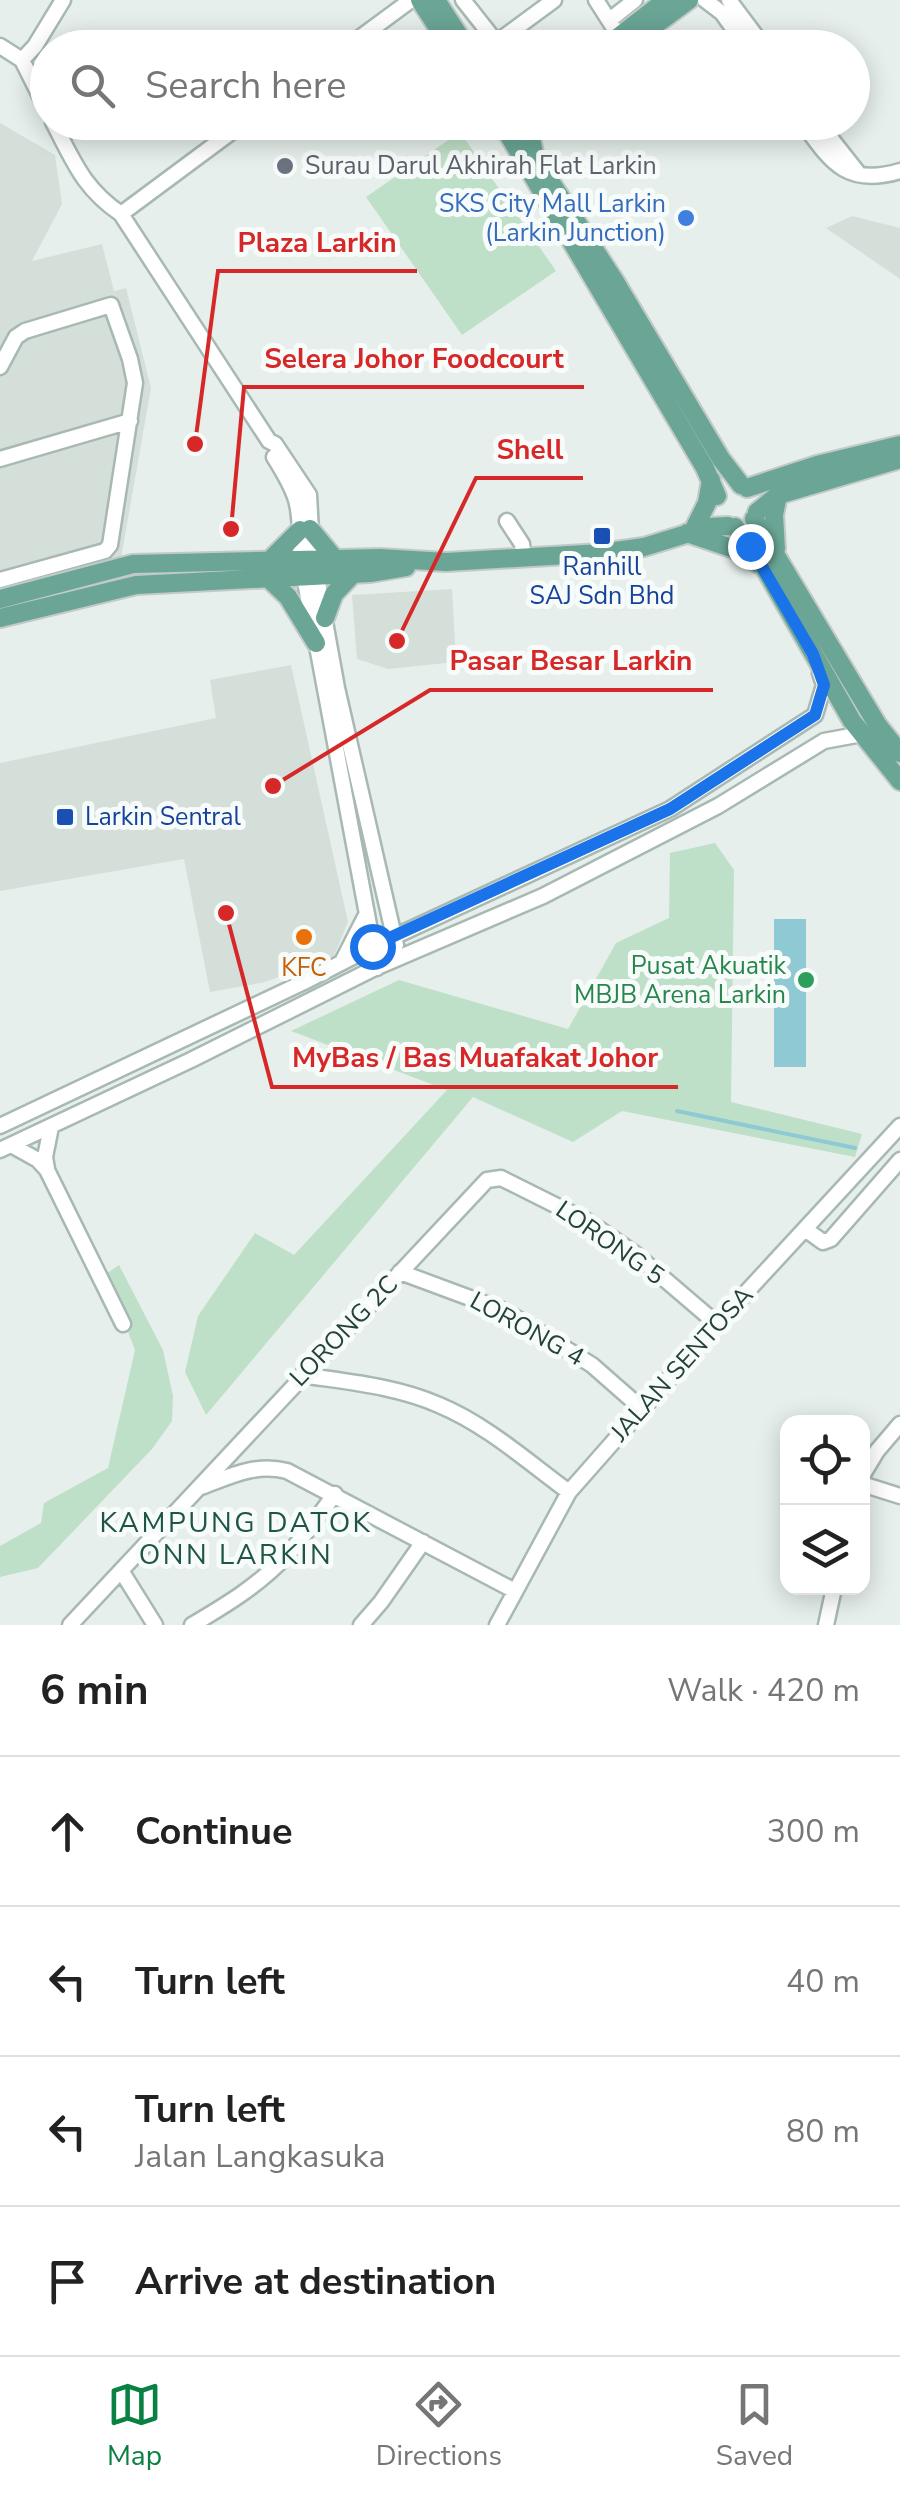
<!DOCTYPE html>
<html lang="en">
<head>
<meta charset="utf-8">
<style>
	:root { --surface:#fff; --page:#f2f2f2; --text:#222; --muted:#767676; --line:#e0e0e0; --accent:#0b8043 }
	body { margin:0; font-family:"Nunito Sans",sans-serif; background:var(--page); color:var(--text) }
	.controls { position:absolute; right:30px; bottom:30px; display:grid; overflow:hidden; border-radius:20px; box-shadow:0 5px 25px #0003 }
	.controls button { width:90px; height:90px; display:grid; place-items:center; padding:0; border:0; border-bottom:2px solid var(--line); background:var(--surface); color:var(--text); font:50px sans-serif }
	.stop { position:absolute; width:30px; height:30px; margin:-22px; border:8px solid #1a73e8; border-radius:50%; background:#fff }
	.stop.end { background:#1a73e8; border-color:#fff; box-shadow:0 2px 10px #0008 }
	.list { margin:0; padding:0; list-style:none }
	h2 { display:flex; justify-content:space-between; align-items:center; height:130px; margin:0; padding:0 40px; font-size:42px }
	h2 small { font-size:32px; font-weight:400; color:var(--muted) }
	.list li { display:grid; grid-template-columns:65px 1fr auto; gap:30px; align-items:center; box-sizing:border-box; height:150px; padding:0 40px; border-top:2px solid var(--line) }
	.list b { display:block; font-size:38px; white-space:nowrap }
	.list p { margin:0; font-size:32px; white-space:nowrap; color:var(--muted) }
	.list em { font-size:32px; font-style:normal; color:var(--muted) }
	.icon { flex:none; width:55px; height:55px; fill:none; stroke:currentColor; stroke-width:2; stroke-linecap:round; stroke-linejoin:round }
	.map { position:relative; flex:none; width:900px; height:1625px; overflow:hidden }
	.search { position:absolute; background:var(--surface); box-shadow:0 5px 25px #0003; left:30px; right:30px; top:30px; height:110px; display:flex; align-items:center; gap:25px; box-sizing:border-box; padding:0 35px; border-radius:55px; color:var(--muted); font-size:38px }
	.sheet { height:730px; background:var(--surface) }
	nav { display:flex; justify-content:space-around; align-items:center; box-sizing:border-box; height:140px; border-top:2px solid var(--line); background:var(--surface); font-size:28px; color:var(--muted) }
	nav a { display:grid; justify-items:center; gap:5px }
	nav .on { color:var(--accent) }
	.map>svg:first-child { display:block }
</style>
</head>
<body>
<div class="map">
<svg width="900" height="1625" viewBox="0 0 900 1625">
	<rect width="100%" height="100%" fill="#e6efeb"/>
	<path fill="#d4dfda" d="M 0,123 L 55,155 L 62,204 L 32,261 L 102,244 L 114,291 L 126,288 L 151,388 L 120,564 L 0,594 Z
		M 852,216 L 900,228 L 900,279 L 826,228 Z
		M 452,589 L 456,662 L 388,669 L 357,659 L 352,595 Z
		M 291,665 L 348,922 L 334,956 L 265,982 L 210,992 L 184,859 L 0,891 L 0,763 L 216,718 L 210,680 Z"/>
	<path fill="#bfe0c8" d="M 460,132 L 556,271 L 462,335 L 366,197 Z
		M 715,843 L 734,870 L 731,1102 L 862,1134 L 855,1157 L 622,1111 L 573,1142 L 473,1097 L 206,1415 L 185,1372 L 198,1316 L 255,1233 L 294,1255 L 447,1090 L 291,1031 L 399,980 L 568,1029 L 616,943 L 669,918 L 670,853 Z
		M 119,1265 L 163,1350 L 173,1396 L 172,1421 L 152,1449 L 38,1568 L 0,1577 L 0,1546 L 41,1523 L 44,1503 L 108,1468 L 135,1350 L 106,1274 Z"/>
	<path fill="#8ec9d4" d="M 774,919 L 806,919 L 806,1067 L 774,1067 Z"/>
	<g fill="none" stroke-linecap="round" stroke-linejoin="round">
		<path stroke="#8ec9d4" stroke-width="4" d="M 677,1111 L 855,1148"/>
		<defs>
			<path id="minor" d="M 463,0 L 497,43
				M 596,0 L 619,36
				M 705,0 L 722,13 L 747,48
				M 729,0 L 765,48
				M 611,19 L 635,0
				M 0,46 L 22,60 L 48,112
				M 346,48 L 411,0
				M 489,48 L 554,0
				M 22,60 L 35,46 L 63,0
				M 53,122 C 74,162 83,188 121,214 L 269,441 L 275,444 L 309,495 L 312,550 L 337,688 L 396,945
				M 802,122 C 831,162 846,187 900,171
				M 818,122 L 859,174
				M 121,214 L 245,122
				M 0,367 L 16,337 L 25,331 L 111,305 L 130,359 L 135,383 L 110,545 L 105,551
				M 274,457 C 303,503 299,508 301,560 L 377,968
				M 0,459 L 130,421
				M 507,521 L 522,544 L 524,558
				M 0,580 L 105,551
				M 343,960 L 365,917
				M 0,1126 L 304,982 L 372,947 L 670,809 L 815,715 L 824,685 L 820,673
				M 11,1145 L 38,1160 L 47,1170 L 123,1324
				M 0,1150 L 191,1060 L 375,968 L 543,896 L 718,806 L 824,741 L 862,734
				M 47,1169 L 45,1157 L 51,1127
				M 805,1229 L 823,1242 L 831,1239 L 900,1160
				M 400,1272 L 505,1311 L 592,1365 L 641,1408
				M 302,1375 C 348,1382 396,1386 439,1405 C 487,1425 528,1462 569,1492
				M 862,1476 L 877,1451 L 900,1424
				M 862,1484 L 900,1496
				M 201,1487 C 231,1476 255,1463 287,1471 L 515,1591
				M 122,1572 L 155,1625
				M 70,1625 L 487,1180 L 501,1178 L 589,1222 L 634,1253 L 717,1324
				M 192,1625 C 226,1605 259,1585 286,1556 C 304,1537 319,1515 335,1494
				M 361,1625 L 381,1602 L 423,1542
				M 497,1625 L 569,1492 L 717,1324 L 900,1126
				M 826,1625 L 834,1588"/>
			<path id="major" d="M 420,0 L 451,48
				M 436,0 L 467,48
				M 604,48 L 666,0
				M 624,48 L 689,0
				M 501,122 L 705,468 L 717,496
				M 535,158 L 531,138 L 536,122
				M 548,178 L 616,283 L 721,459 L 741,485
				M 747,488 L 817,465 L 900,445
				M 757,512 L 778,495 L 900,459
				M 754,519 L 877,724 L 900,753
				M 695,527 L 707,503 L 711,480
				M 735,527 L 764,567 L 852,721 L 900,781
				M 310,529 L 335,559
				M 687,533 L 734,549 L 759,564
				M 776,549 L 774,515 L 778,495
				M 270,560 L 300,530
				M 267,577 L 288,597 L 316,643
				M 0,599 L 133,564 L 380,558 L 446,562 L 602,553 L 644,547 L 709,527 L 728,526
				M 0,618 L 136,585 L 370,573 L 406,567
				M 325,618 L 334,594 L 354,573"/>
		</defs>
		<use href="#minor" stroke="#a8b8b2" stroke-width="19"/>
		<use href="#major" stroke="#c2cac8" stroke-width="22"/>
		<use href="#minor" stroke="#fff" stroke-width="14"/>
		<use href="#major" stroke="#6aa596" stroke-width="18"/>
	</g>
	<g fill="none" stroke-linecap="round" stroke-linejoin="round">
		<path stroke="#1a73e8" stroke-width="12" d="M 372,946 L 670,809 L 815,715 L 824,685 L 813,654 L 750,546"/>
	</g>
	<circle fill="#6b7280" stroke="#f7fbf9" stroke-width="4" cx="285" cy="166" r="10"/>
	<circle fill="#3f7fe0" stroke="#f7fbf9" stroke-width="4" cx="686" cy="218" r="10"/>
	<g fill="#1a4fb4" stroke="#f7fbf9" stroke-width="4">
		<rect x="592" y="526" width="20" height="20" rx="5"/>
		<rect x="55" y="807" width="20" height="20" rx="5"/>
	</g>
	<circle fill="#e8710a" stroke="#f7fbf9" stroke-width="4" cx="304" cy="937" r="10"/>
	<circle fill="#2e9e5b" stroke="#f7fbf9" stroke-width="4" cx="806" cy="980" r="10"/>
	<g text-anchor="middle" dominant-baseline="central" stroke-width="10" stroke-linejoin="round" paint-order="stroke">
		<g font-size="25" fill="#5b616d" stroke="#f7fbf9" text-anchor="start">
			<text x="305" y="166">Surau Darul Akhirah Flat Larkin</text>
		</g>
		<g font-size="25" fill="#366cbe" stroke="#f7fbf9" text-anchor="end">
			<text x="666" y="204">SKS City Mall Larkin<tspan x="666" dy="29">(Larkin Junction)</tspan></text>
		</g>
		<g font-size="25" fill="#164399" stroke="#f7fbf9">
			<text x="602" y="567">Ranhill<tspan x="602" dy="29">SAJ Sdn Bhd</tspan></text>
			<text x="85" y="817" text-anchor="start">Larkin Sentral</text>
		</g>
		<g font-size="25" fill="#27864d" stroke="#f7fbf9" text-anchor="end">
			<text x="786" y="966">Pusat Akuatik<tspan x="786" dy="29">MBJB Arena Larkin</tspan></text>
		</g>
		<g font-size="25" fill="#c56008" stroke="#f7fbf9">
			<text x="304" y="968">KFC</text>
		</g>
		<g font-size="25" fill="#24423a" stroke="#f7fbf9">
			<text transform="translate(610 1243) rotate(35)">LORONG 5</text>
			<text transform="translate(527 1329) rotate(29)">LORONG 4</text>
			<text transform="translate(344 1331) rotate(-46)">LORONG 2C</text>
			<text transform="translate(682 1364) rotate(-48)">JALAN SENTOSA</text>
		</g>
		<g font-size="28" letter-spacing="2.5" fill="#1f5548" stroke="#f7fbf9">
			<text x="236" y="1523">KAMPUNG DATOK<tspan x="236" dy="32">ONN LARKIN</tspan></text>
		</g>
	</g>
	<path fill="none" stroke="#d62828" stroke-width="4" d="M195 444L218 271H417M231 529L244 387H584M397 641L476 478H583M273 786L430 690H713M226 913L272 1087H678"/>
	<g fill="#d62828" stroke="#f7fbf9" stroke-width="4">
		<circle cx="195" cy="444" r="10"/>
		<circle cx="231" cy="529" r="10"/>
		<circle cx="397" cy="641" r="10"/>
		<circle cx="273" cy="786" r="10"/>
		<circle cx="226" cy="913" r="10"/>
	</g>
	<g font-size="28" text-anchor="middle" font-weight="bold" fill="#d62828" stroke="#f7fbf9" stroke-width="10" stroke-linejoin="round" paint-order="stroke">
		<text x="317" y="252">Plaza Larkin</text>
		<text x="414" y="368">Selera Johor Foodcourt</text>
		<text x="530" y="459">Shell</text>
		<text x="571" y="670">Pasar Besar Larkin</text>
		<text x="475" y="1067">MyBas / Bas Muafakat Johor</text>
	</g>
</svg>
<div class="controls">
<button><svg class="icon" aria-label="locate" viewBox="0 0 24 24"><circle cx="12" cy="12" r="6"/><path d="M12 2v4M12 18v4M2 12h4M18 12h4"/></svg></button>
<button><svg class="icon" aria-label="layers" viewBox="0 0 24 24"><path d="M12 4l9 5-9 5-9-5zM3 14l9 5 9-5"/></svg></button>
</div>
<div class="stop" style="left:372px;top:946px"></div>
<div class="stop end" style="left:750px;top:546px"></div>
<div class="search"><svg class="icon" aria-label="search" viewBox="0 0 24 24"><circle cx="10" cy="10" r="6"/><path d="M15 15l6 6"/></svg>Search here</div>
</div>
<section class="sheet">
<h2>6 min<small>Walk · 420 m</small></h2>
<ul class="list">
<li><svg class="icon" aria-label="ahead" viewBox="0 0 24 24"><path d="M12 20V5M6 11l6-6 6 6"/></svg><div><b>Continue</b></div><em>300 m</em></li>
<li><svg class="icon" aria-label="left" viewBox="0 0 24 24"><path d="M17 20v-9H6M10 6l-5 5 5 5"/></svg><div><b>Turn left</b></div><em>40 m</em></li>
<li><svg class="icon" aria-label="left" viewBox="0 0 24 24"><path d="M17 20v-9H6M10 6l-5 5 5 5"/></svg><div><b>Turn left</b><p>Jalan Langkasuka</p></div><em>80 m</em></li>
<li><svg class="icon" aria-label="arrive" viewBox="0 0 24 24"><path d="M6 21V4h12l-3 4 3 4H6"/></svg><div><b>Arrive at destination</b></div></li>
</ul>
</section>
<nav>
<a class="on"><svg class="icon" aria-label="map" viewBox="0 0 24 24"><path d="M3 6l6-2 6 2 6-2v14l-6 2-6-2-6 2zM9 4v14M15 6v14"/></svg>Map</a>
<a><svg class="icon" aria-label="directions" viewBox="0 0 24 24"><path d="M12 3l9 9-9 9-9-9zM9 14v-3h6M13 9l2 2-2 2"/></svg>Directions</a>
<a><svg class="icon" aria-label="saved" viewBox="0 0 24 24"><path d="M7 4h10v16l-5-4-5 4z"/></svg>Saved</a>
</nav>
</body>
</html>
